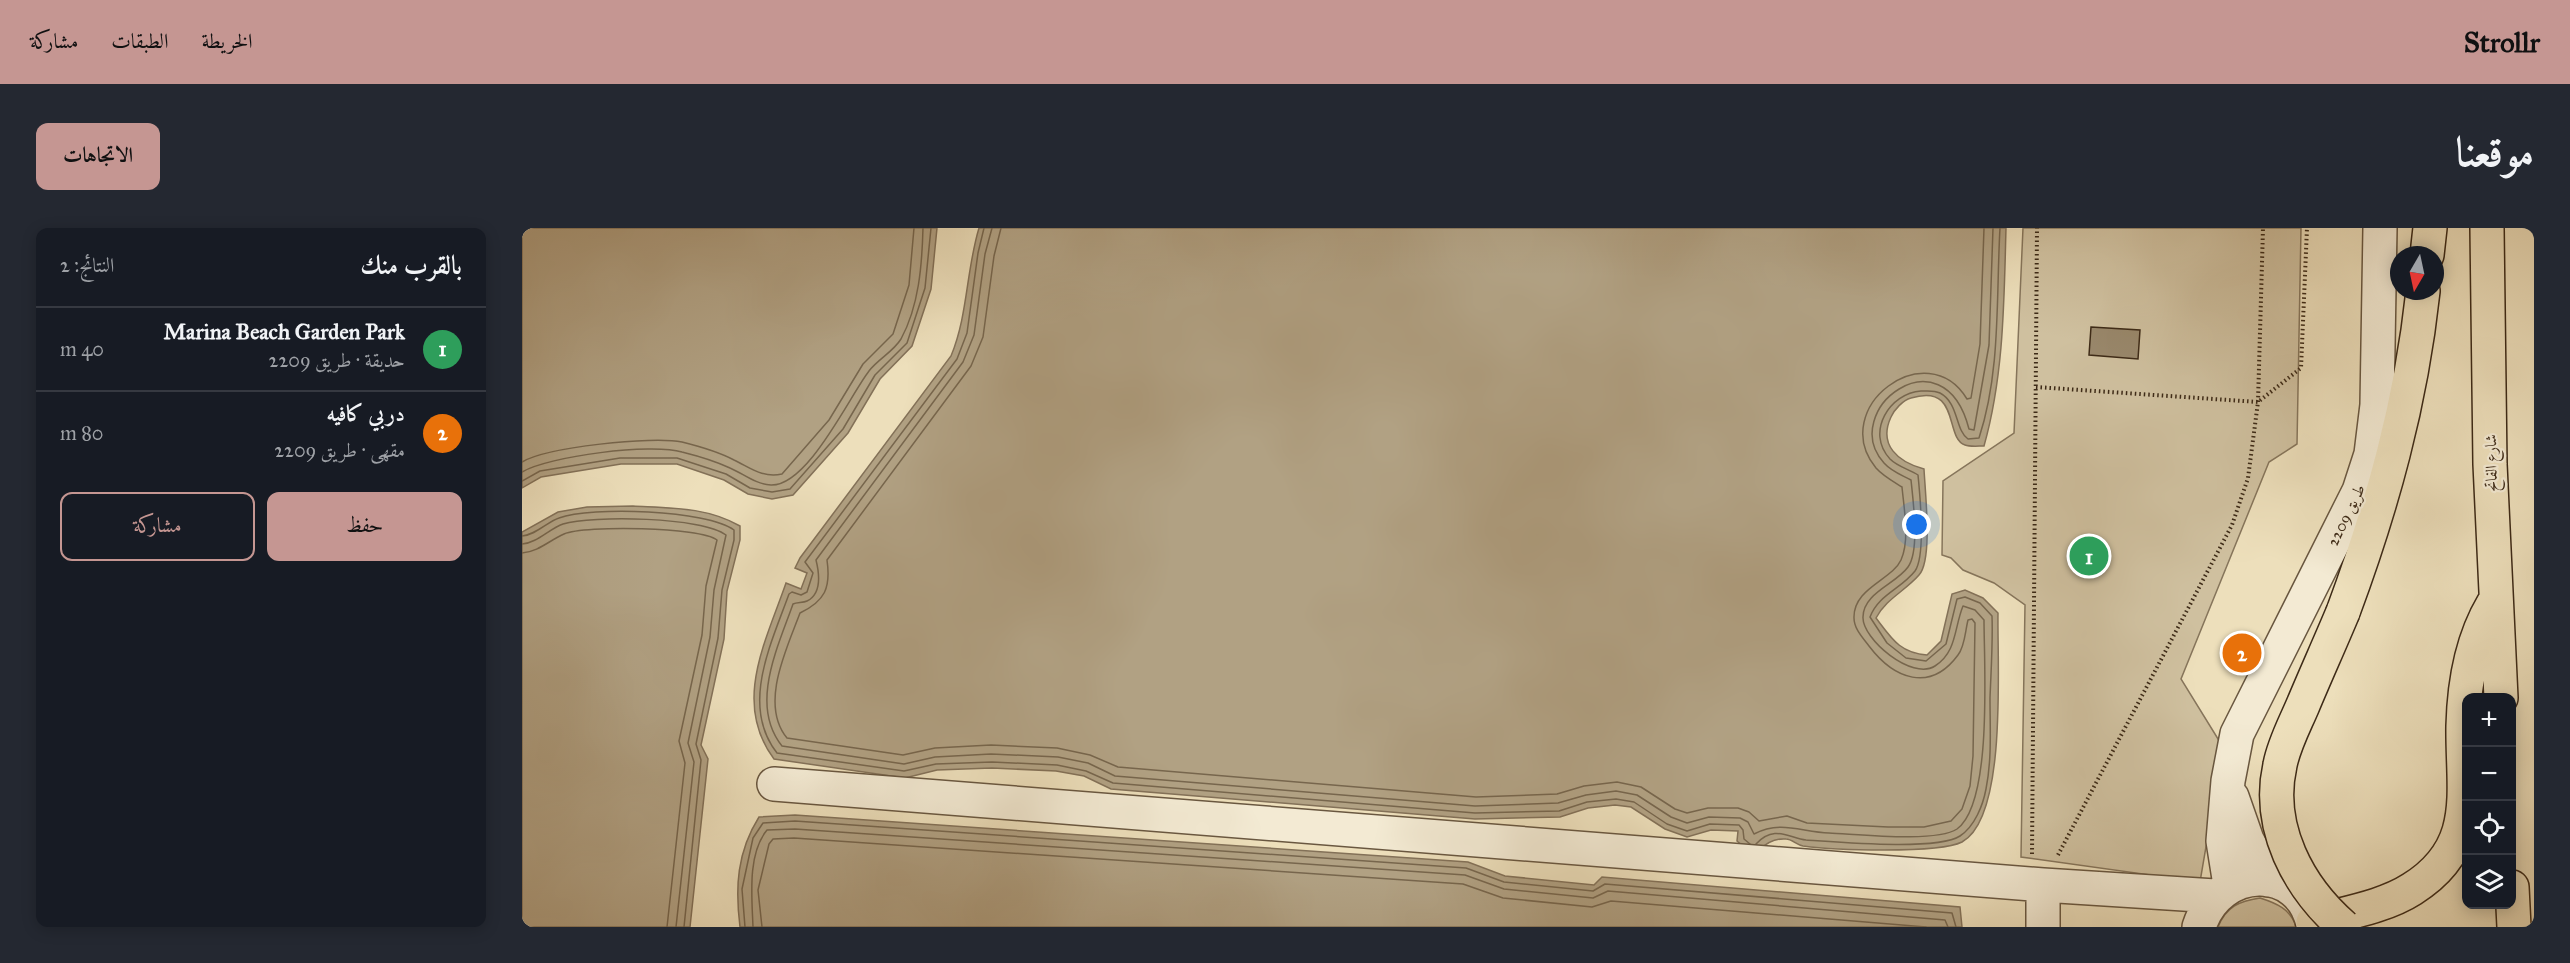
<!DOCTYPE html>
<html lang="ar">
<head>
<meta charset="utf-8">
<style>
	:root { --surface:#171b24; --page:#242831; --text:#f1f3f6; --muted:#9ea1a6; --line:#363941; --accent:#c59692 }
	body { margin:0; font-family:"IM FELL Great Primer",Amiri,serif; background:var(--page); color:var(--text); direction:rtl }
	.controls { position:absolute; right:18px; bottom:18px; display:grid; overflow:hidden; border-radius:12px; box-shadow:0 3px 15px #0003 }
	.controls button { width:54px; height:54px; display:grid; place-items:center; padding:0; border:0; border-bottom:2px solid var(--line); background:var(--surface); color:var(--text); font:30px sans-serif }
	.compass { position:absolute; left:1868px; top:18px; width:54px; height:54px; border-radius:50%; background:var(--surface); box-shadow:0 3px 15px #0003; rotate:189deg }
	.you { position:absolute; left:1395px; top:297px; width:21px; height:21px; margin:-15px; border:4px solid #fff; border-radius:50%; background:#1a73e8; box-shadow:0 0 0 9px #1a73e833 }
	.badge { display:grid; place-items:center; width:39px; height:39px; border-radius:50%; background:var(--accent); color:#fff; font-size:20px; font-weight:700 }
	.pin { position:absolute; translate:-50% -50%; border:3px solid #fff; box-shadow:0 2px 6px #0006 }
	.list { margin:0; padding:0; list-style:none }
	h2 { display:flex; justify-content:space-between; align-items:center; height:78px; margin:0; padding:0 24px; font-size:26px }
	h2 small { font-size:20px; font-weight:400; color:var(--muted) }
	.list li { display:grid; grid-template-columns:39px 1fr auto; gap:18px; align-items:center; box-sizing:border-box; height:84px; padding:0 24px; border-top:2px solid var(--line) }
	.list b { display:block; font-size:22px; white-space:nowrap }
	.list p { margin:0; font-size:20px; white-space:nowrap; color:var(--muted) }
	.list em { font-size:20px; font-style:normal; color:var(--muted) }
	.actions { display:flex; gap:12px; padding:18px 24px }
	.actions a { flex:1; padding:14px 0; border:2px solid var(--accent); border-radius:12px; text-align:center; font-size:21px; color:var(--accent) }
	.actions .main { background:var(--accent); color:#111 }
	.icon { flex:none; width:33px; height:33px; fill:none; stroke:currentColor; stroke-width:2; stroke-linecap:round; stroke-linejoin:round }
	.map { position:relative; flex:none; width:2012px; height:699px; overflow:hidden; direction:ltr; border-radius:12px }
	header { display:flex; align-items:center; gap:36px; box-sizing:border-box; height:84px; padding:0 30px; background:var(--accent); color:#111 }
	header strong { font-size:28px }
	nav { display:flex; gap:33px; margin-inline-start:auto; font-size:21px }
	.intro { display:flex; align-items:center; justify-content:space-between; box-sizing:border-box; height:144px; padding:0 36px }
	h1 { margin:0; font-size:42px }
	.button { padding:15px 27px; border-radius:12px; background:var(--accent); color:#111; font-size:21px; font-weight:700 }
	main { display:flex; gap:36px; padding:0 36px }
	aside { flex:1; background:var(--surface); border-radius:12px; box-shadow:0 3px 15px #0003 }
	.map>svg:first-child { display:block }
</style>
</head>
<body>
<header>
<strong>Strollr</strong>
<nav><a>الخريطة</a><a>الطبقات</a><a>مشاركة</a></nav>
</header>
<div class="intro"><h1>موقعنا</h1><a class="button">الاتجاهات</a></div>
<main>
<div class="map">
<svg width="2012" height="699" viewBox="0 0 2012 699">
	<rect width="100%" height="100%" fill="#eddfbb"/>
	<filter id="stains"><feTurbulence type="fractalNoise" baseFrequency=".00333" numOctaves="4"/><feColorMatrix values="0 0 0 0 .2 0 0 0 0 .09 0 0 0 0 .02 0 0 0 .5 -.17"/></filter>
	<radialGradient id="worn" r=".72"><stop offset=".6" stop-color="#630" stop-opacity="0"/><stop offset="1" stop-color="#630" stop-opacity=".3"/></radialGradient>
	<path fill="#cfc09f" stroke="#86755b" stroke-width="1.5" d="M 1501,0 L 1779,0 L 1775,216 L 1747,234 L 1659,451 L 1701,519 L 1678,654 L 1499,629 L 1503,377 L 1472,355 L 1441,342 L 1429,330 L 1420,327 L 1421,253 L 1492,205 Z
		M 1738,670 C 1754,675 1769,681 1774,699 L 1696,699 C 1704,679 1717,673 1738,670 Z"/>
	<path fill="#b1a183" stroke="#837158" stroke-width="1.5" d="M 0,0 L 415,0 L 409,61 L 390,118 L 358,151 L 326,205 L 271,267 L 250,271 L 226,266 L 202,252 L 155,236 L 99,236 L 19,249 L 0,260 Z
		M 457,0 L 1484,0 C 1482,73 1482,147 1462,218 C 1456,218 1448,219 1443,217 C 1422,210 1439,155 1389,170 C 1381,172 1372,182 1369,189 C 1356,217 1376,234 1402,241 C 1403,263 1411,332 1397,347 C 1383,363 1364,371 1354,390 C 1370,411 1378,425 1405,427 L 1419,413 L 1430,366 L 1443,362 L 1461,370 L 1476,385 C 1475,434 1486,589 1440,614 C 1416,626 1310,622 1281,618 C 1275,617 1270,611 1264,611 C 1253,610 1243,616 1236,623 L 1224,621 L 1215,613 L 1216,603 L 1189,602 L 1165,609 L 1143,601 L 1109,579 L 1093,577 L 1066,580 L 1038,589 L 953,591 L 589,561 L 562,548 L 534,543 L 470,540 L 415,542 L 383,550 L 252,531 C 210,475 244,413 264,355 L 279,361 L 285,345 L 273,340 L 278,330 L 429,128 C 446,87 444,43 457,0 Z
		M 111,278 C 149,280 185,279 218,298 L 218,312 L 205,363 L 202,411 L 179,517 L 186,531 L 168,699 L 0,699 L 0,304 L 36,284 L 65,279 Z
		M 273,587 L 946,634 L 983,648 L 1072,657 L 1080,649 L 1438,679 L 1440,699 L 218,699 C 213,659 215,624 237,589 Z"/>
	<g fill="none" stroke-linecap="round" stroke-linejoin="round">
		<path stroke="#77664d" stroke-width="1.5" d="M 462,0 L 456,25 L 445,105 L 435,131 L 283,334 L 291,345 L 285,364 L 279,367 L 270,364 L 267,366 C 249,416 218,478 255,525 L 382,543 L 414,536 L 470,534 L 535,537 L 564,543 L 591,555 L 953,585 L 1037,583 L 1065,574 L 1094,571 L 1112,574 L 1145,596 L 1165,603 L 1188,596 L 1217,597 L 1221,602 L 1222,611 L 1228,616
			M 470,0 L 463,26 L 452,107 L 441,134 L 294,332 C 297,344 301,365 285,373 C 281,375 275,374 271,376 C 256,419 227,477 260,518 L 382,536 L 413,529 L 469,526 L 536,529 L 566,535 L 593,548 L 953,578 L 1036,575 L 1064,567 L 1094,563 L 1115,567 L 1149,589 L 1165,595 L 1187,589 L 1218,590 L 1226,594 L 1232,606 C 1259,592 1279,604 1307,605 C 1334,606 1414,615 1435,601 C 1471,575 1462,436 1462,392 L 1453,382 L 1441,378 C 1432,400 1435,424 1413,438 C 1390,453 1340,411 1341,389 C 1341,365 1374,356 1386,339 C 1398,323 1391,272 1389,252 C 1380,247 1370,244 1362,235 C 1315,183 1421,101 1447,201 L 1452,202 L 1467,117 L 1471,0
			M 479,0 L 472,28 L 461,109 L 449,138 L 305,332 C 309,360 303,373 278,385 C 265,420 237,476 265,510 L 381,527 L 413,520 L 469,517 L 535,520 L 568,527 L 596,539 L 954,569 L 1035,566 L 1062,558 L 1095,554 L 1119,559 L 1153,581 L 1165,585 L 1186,580 L 1216,580 L 1227,584 L 1237,593 L 1265,588 L 1285,595 L 1366,599 L 1402,599 L 1429,593 L 1440,581 L 1448,558 L 1451,528 L 1453,395 L 1450,391 L 1446,392 C 1443,404 1443,418 1436,427 C 1408,465 1372,451 1347,418 C 1341,410 1332,401 1332,390 C 1331,360 1370,352 1379,332 C 1388,312 1382,281 1380,259 C 1372,254 1361,248 1354,240 C 1305,180 1405,105 1445,171 L 1449,170 L 1458,116 L 1462,0
			M 0,234 C 25,219 130,208 160,214 C 176,218 197,224 212,232 C 229,240 240,250 260,246 L 307,192 L 341,136 L 371,106 L 387,57 L 392,0
			M 0,244 C 27,228 129,215 160,224 C 176,228 193,233 208,240 C 222,246 233,256 249,257 C 286,258 327,169 347,143 C 356,131 371,124 379,111 C 397,78 400,37 401,0
			M 0,253 L 18,243 L 98,230 L 155,230 L 204,246 L 228,260 L 250,264 L 268,261 L 321,201 L 353,147 L 385,115 L 403,60 L 409,0
			M 0,308 C 14,307 25,294 37,290 C 69,278 185,282 212,302 L 212,312 L 200,362 L 196,410 L 174,516 L 179,532 L 162,699
			M 0,316 C 15,315 27,301 41,296 C 70,287 181,289 204,307 L 192,362 L 188,409 L 166,515 L 172,534 L 154,699
			M 0,325 C 16,324 28,312 42,306 C 63,297 178,299 195,312 L 184,358 L 180,407 L 157,513 L 163,535 L 145,699
			M 1234,616 C 1252,596 1267,610 1284,612 C 1315,614 1415,623 1438,608 C 1453,598 1461,577 1464,561 C 1470,531 1468,500 1468,470 C 1469,443 1471,415 1470,388 L 1458,375 L 1443,369 L 1435,371 L 1424,416 L 1404,433 L 1384,430 L 1365,415 L 1348,389 C 1356,367 1379,361 1393,343 C 1404,327 1398,267 1396,247 C 1387,241 1376,239 1368,231 C 1343,204 1368,165 1399,163 C 1406,163 1412,162 1418,165 C 1437,175 1433,202 1446,211 L 1457,210 C 1479,143 1474,70 1478,0
			M 223,699 L 220,661 L 231,610 L 241,595 L 273,593 L 944,640 L 982,654 L 1071,663 L 1083,656 L 1430,685 L 1434,699
			M 231,699 C 230,670 225,626 245,602 L 273,601 L 943,647 L 982,661 L 1071,670 L 1086,663 L 1423,692 L 1426,699
			M 240,699 L 236,662 L 247,616 L 251,611 L 272,610 L 941,656 L 981,670 L 1070,679 L 1089,673 L 1404,699"/>
	</g>
	<path fill="#99886c" stroke="#3d2a17" stroke-width="1.5" d="M 1569,99 L 1618,102 L 1616,131 L 1567,127 Z
		M 1717,410 L 1734,418 L 1724,439 L 1707,431 Z"/>
	<g fill="none" stroke-linecap="round" stroke-linejoin="round">
		<defs>
			<path id="minor" d="M 252,556 L 1521,657 L 1693,668
				M 1710,569 L 1725,612 L 1746,652
				M 1521,657 L 1521,699
				M 1708,657 L 1701,613 L 1706,553 L 1715,506 L 1837,263 L 1849,226 L 1855,177 L 1858,0
				M 1677,699 C 1697,636 1779,635 1791,697"/>
			<path id="major" d="M 1965,0 L 1968,236 L 1979,470
				M 1905,27 L 1908,0
				M 1821,384 C 1860,279 1889,175 1901,63
				M 1990,659 L 1992,699
				M 1791,694 C 1823,685 1862,679 1890,661 C 1957,619 1940,564 1941,498 C 1942,456 1949,413 1971,376"/>
		</defs>
		<use href="#minor" stroke="#695740" stroke-width="36"/>
		<use href="#major" stroke="#3d2a17" stroke-width="36"/>
		<path stroke="#3d2a17" stroke-width="4" stroke-dasharray="1.5 3" stroke-linecap="butt" d="M 1514,159 L 1736,174 L 1779,140 L 1785,0
			M 1510,626 L 1515,0
			M 1536,627 L 1710,297 L 1726,250 L 1736,174 L 1741,0"/>
		<use href="#minor" stroke="#f3ead3" stroke-width="33"/>
		<use href="#major" stroke="#eddfbb" stroke-width="33"/>
		<defs>
			<path id="major-bridge" d="M 1821,384 C 1808,415 1794,446 1781,477 C 1773,496 1762,516 1758,537 C 1744,599 1776,659 1822,699"/>
		</defs>
		<use href="#major-bridge" stroke="#3d2a17" stroke-width="36" stroke-linecap="butt"/>
		<use href="#major-bridge" stroke="#eddfbb" stroke-width="33"/>
	</g>
	<g text-anchor="middle" dominant-baseline="central" stroke-width="4.5" stroke-linejoin="round" paint-order="stroke">
		<g font-size="16" fill="#3d2a17" stroke="#f3ead3">
			<text transform="translate(1969 235) rotate(-91)">شارع الفاتح</text>
			<text transform="translate(1824 287) rotate(-64)">طريق 2209</text>
		</g>
	</g>
	<rect width="100%" height="100%" filter="url(#stains)"/>
	<rect width="100%" height="100%" fill="url(#worn)"/>
</svg>
<div class="controls">
<button>+</button>
<button>−</button>
<button><svg class="icon" aria-label="locate" viewBox="0 0 24 24"><circle cx="12" cy="12" r="6"/><path d="M12 2v4M12 18v4M2 12h4M18 12h4"/></svg></button>
<button><svg class="icon" aria-label="layers" viewBox="0 0 24 24"><path d="M12 4l9 5-9 5-9-5zM3 14l9 5 9-5"/></svg></button>
</div>
<svg class="compass" viewBox="-18 -18 36 36"><path d="M0-13l5 13h-10z" fill="#e53935"/><path d="M0 13l5-13h-10z" fill="#9ea1a6"/></svg>
<div class="you"></div>
<div class="pin badge" style="left:1567px;top:328px;background:#2e9e5b">1</div>
<div class="pin badge" style="left:1720px;top:425px;background:#e8710a">2</div>
</div>
<aside>
<h2>بالقرب منك<small>النتائج: 2</small></h2>
<ul class="list">
<li><span class="badge" style="background:#2e9e5b">1</span><div><b>Marina Beach Garden Park</b><p>حديقة · طريق 2209</p></div><em>40 m</em></li>
<li><span class="badge" style="background:#e8710a">2</span><div><b>دربي كافيه</b><p>مقهى · طريق 2209</p></div><em>80 m</em></li>
</ul>
<div class="actions"><a class="main">حفظ</a><a>مشاركة</a></div>
</aside>
</main>
</body>
</html>
